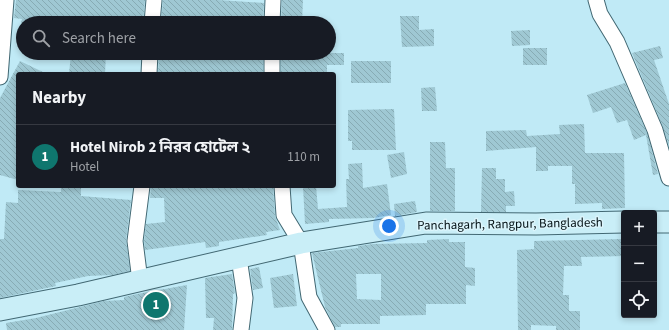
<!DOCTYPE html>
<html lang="en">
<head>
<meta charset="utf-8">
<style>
	:root { --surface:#171b24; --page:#242831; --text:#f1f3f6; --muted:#9ea1a6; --line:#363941; --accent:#0f766e }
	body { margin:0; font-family:"Source Sans 3","Noto Sans Bengali",sans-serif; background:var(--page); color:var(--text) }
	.controls { position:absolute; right:12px; bottom:12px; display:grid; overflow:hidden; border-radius:4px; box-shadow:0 2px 6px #0003 }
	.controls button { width:36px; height:36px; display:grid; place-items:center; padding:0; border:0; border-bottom:1px solid var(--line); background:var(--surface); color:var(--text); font:20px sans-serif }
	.you { position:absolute; left:389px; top:226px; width:14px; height:14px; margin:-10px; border:3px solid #fff; border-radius:50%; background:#1a73e8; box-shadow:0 0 0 6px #1a73e833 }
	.badge { display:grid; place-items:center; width:26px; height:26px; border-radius:50%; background:var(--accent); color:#fff; font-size:13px; font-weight:700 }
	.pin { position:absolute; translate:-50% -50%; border:2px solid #fff; box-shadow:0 1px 4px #0006 }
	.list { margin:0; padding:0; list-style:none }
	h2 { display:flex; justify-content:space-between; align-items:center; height:52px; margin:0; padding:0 16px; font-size:17px }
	h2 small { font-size:13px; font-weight:400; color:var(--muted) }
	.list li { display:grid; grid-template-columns:26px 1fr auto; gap:12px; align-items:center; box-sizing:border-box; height:64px; padding:0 16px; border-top:1px solid var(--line) }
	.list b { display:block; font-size:15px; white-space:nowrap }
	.list p { margin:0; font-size:13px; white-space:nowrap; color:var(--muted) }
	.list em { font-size:13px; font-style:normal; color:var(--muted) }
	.icon { flex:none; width:22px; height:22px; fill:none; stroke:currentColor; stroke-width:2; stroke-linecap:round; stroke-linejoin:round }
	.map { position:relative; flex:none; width:669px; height:330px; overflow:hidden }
	.search { position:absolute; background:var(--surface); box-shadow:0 2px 6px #0003; left:16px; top:16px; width:320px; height:44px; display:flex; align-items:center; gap:10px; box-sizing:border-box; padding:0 14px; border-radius:22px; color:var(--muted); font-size:15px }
	.panel { position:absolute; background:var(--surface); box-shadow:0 2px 6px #0003; left:16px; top:72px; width:320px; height:116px; border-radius:4px }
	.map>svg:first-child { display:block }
</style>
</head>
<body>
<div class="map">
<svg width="669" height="330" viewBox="0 0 669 330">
	<defs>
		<pattern id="building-back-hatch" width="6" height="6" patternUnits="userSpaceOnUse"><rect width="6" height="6" fill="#9fc8d3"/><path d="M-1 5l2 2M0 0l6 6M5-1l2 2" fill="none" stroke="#87abb4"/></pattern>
	</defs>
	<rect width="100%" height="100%" fill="#c0eaf6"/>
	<path fill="url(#building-back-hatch)" fill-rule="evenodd" d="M 16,0 L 145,0 L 143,23 L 21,23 L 22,19 L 14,18 Z
		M 163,0 L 218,0 L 264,3 L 263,22 L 216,20 L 216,23 L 161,23 Z
		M 282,0 L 303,0 L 302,23 L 281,23 Z
		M 400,16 L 419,16 L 419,30 L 434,29 L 434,46 L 402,47 Z
		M 530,30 L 530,45 L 512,46 L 511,31 Z
		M 660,46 L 663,58 L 654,60 L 669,104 L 669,146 L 663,127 L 632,53 Z
		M 523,48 L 547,48 L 547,65 L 523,65 Z
		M 71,53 L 106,53 L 105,74 L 69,74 Z
		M 159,53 L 263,53 L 263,74 L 158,74 Z
		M 281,53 L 344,53 L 344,65 L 327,65 L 327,74 L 281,74 Z
		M 20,61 L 47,74 L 18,74 L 18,180 L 0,175 L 0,98 Z
		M 351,61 L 391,61 L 391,83 L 351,83 Z
		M 625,83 L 647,133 L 658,174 L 653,175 L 646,135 L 634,140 L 627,120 L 617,123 L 611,107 L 593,113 L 587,95 Z
		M 435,87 L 437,111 L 422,111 L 421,88 Z
		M 394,109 L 396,150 L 352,150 L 352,141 L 348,141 L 348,110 Z
		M 584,124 L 585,153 L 624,153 L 625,208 L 602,209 L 602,203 L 575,204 L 575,184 L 572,184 L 572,166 L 548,166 L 548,171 L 536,171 L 536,147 L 486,151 L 486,131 L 526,130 L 527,136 L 560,134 L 559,125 Z
		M 430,142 L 445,142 L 446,168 L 455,168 L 455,211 L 430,211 Z
		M 404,152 L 407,174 L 391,178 L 387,155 Z
		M 362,163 L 363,188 L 387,184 L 391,215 L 373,218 L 329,219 L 329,222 L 305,224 L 303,186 L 316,186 L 318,209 L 347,207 L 346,179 L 349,179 L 348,164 Z
		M 482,168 L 496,168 L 496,179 L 505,179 L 505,192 L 514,191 L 515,206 L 506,206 L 506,212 L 481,212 Z
		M 61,186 L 81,186 L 81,196 L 131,200 L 126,240 L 130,271 L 112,275 L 88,276 L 55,283 L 56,286 L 0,298 L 0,239 L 4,239 L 6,202 L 18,203 L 18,190 L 61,192 Z
		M 151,186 L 273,186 L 275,216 L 280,230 L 266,232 L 267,235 L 219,242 L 219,246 L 206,248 L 205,242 L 145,250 L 144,241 L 146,224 L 165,222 L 164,198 L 150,198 Z
		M 415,201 L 417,212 L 395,216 L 394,204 Z
		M 449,239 L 449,242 L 465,242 L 465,267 L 475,268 L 475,286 L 466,285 L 466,304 L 426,304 L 426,315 L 380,316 L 380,324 L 341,324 L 341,327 L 335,327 L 325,307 L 312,253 L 358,248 L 358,246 L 373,244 L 427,243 L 427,240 ZM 356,274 L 381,274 L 381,300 L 357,299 Z
		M 623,239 L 624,256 L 581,257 L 582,266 L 564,266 L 563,295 L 569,295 L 569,311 L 580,311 L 580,330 L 556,330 L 556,326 L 531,325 L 531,330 L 518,330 L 517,250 L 534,249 L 534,241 Z
		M 259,267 L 263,288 L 253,290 L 250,269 Z
		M 232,274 L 235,293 L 233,294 L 232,330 L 213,330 L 214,318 L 206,318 L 205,278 Z
		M 293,274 L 297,306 L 274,308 L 270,278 Z
		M 187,285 L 184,330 L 7,330 L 6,323 L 36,318 L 104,301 L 124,300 L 124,297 L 137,294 Z"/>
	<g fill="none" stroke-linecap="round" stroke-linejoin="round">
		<defs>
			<path id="street" d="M 596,0 L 600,14 L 617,42 L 655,130 L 669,178
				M 152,23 L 154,0
				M 272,23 L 273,0
				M 272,53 L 272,74
				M 149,74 L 150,53
				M 0,77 L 6,0
				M 282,186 L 284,215 L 301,243 L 309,297 L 327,330
				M 239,258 L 245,298 L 241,330
				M 140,281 L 135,241 L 142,186"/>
			<path id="secondary" d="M 654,222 L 669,222
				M 0,310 L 78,295 L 301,243 L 426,223 L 536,224 L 624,222"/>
		</defs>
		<use href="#street" stroke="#426873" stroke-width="17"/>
		<use href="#secondary" stroke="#426873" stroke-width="23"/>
		<use href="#street" stroke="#fff" stroke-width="15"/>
		<use href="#secondary" stroke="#c9eef7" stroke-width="21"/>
	</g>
	<g text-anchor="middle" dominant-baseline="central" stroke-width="3" stroke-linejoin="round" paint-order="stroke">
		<g font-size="13" fill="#031014" stroke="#dbf4fb">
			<text transform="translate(510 224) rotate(-1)">Panchagarh, Rangpur, Bangladesh</text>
		</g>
	</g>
</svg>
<div class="controls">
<button>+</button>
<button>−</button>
<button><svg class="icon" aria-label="locate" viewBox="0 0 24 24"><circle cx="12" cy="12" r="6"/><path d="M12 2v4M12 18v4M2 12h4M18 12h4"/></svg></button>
</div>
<div class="you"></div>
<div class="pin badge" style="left:156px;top:305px">1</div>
<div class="search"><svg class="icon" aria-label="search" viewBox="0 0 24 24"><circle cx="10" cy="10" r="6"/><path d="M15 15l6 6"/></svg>Search here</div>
<section class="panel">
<h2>Nearby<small></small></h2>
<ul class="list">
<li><span class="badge">1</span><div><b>Hotel Nirob 2 নিরব হোটেল ২</b><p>Hotel</p></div><em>110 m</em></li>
</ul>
</section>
</div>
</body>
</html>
